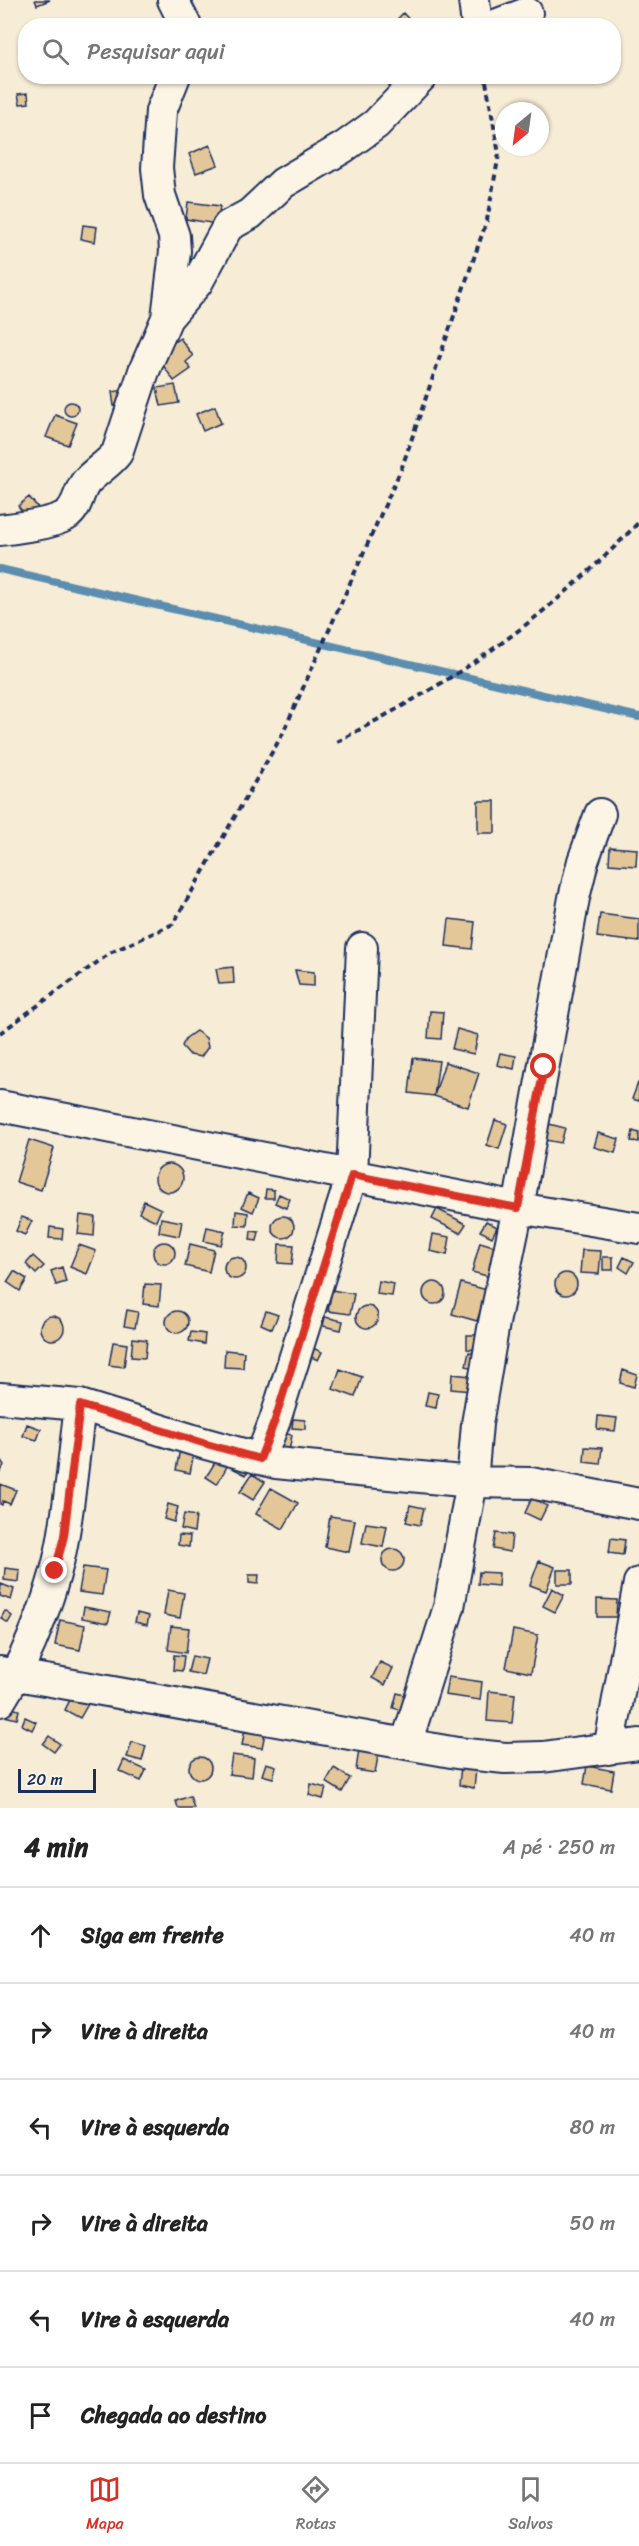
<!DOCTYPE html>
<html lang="pt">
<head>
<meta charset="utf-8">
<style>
	:root { --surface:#fff; --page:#f2f2f2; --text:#222; --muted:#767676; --line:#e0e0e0; --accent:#d93025 }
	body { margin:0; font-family:Sriracha,sans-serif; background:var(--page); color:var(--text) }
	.compass { position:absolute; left:495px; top:102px; width:54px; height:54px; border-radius:50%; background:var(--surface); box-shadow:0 2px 4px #0004; rotate:209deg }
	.scale { position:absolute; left:18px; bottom:15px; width:78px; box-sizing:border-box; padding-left:6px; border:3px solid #1b2f5e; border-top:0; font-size:16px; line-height:21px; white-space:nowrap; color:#1b2f5e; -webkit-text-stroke:4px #fcf5e5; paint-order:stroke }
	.stop { position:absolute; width:18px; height:18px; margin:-14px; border:4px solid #d93025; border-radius:50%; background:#fff }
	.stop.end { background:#d93025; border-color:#fff; box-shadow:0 2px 6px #0008 }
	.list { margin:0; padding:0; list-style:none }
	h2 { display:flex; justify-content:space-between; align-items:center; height:78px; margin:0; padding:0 24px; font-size:26px }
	h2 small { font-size:20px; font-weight:400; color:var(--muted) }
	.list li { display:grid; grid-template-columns:39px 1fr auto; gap:18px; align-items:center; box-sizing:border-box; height:96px; padding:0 24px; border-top:2px solid var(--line) }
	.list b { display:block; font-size:22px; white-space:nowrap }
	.list em { font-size:20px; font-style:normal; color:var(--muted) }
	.icon { flex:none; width:33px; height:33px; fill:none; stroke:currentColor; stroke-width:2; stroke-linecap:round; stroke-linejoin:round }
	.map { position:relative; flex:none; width:639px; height:1808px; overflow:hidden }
	.search { position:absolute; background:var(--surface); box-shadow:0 2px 4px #0004; left:18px; right:18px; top:18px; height:66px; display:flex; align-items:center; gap:15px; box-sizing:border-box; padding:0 21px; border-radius:24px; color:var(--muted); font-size:22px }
	.sheet { height:654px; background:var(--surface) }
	nav { display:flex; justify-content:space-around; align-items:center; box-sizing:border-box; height:84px; border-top:2px solid var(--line); background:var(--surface); font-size:16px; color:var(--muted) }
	nav a { display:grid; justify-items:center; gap:3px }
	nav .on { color:var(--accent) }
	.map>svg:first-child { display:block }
</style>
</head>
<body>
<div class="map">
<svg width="639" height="1808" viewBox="0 0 639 1808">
	<rect width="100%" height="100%" fill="#f7ecd6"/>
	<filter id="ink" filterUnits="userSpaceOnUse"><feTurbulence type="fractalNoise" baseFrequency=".0167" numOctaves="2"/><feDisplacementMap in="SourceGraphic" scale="12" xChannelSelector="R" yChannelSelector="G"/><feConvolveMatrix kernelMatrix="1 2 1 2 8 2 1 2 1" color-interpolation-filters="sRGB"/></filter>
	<g filter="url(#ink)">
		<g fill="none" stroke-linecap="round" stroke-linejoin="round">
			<path stroke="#5a8daf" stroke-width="8" d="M 0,569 L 639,717"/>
		</g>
		<path fill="#e4c798" stroke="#1b2f5e" stroke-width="1.5" d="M 35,0 L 50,0 L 37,5 Z
			M 403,13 L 415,26 L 391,26 Z
			M 28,93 L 29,103 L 20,104 L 18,94 Z
			M 210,145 L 218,165 L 196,173 L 189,154 Z
			M 188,202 L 220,206 L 217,224 L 186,219 Z
			M 83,225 L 97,227 L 95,242 L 81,239 Z
			M 180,338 L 193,356 L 186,362 L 191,369 L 174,381 L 156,355 Z
			M 175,385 L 179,403 L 161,406 L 157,388 Z
			M 124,390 L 126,405 L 114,406 L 112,392 Z
			M64 409a7 7 0 1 1 14 0a7 7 0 1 1-14 0Z
			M 215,406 L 221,423 L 203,431 L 196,414 Z
			M 55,415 L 77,423 L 68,445 L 46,437 Z
			M 29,497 L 40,510 L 29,519 L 18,506 Z
			M 478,801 L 495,801 L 495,833 L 478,833 Z
			M 610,847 L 637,849 L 636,866 L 609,864 Z
			M 600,914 L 639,919 L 639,942 L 597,937 Z
			M 449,919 L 475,922 L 472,949 L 446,946 Z
			M 233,967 L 234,983 L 219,984 L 216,969 Z
			M 295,970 L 314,972 L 314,986 L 299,985 Z
			M 430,1011 L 443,1012 L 441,1039 L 428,1038 Z
			M 457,1029 L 478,1035 L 474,1054 L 452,1049 Z
			M 196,1031 L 206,1038 L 208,1047 L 201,1057 L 190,1055 L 182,1046 L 186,1038 Z
			M 500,1053 L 516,1056 L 514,1069 L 497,1065 Z
			M 413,1058 L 439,1061 L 434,1096 L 409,1093 Z
			M 445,1062 L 479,1073 L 468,1107 L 434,1096 Z
			M 638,1083 L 639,1083 L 639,1101 L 632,1099 Z
			M 495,1120 L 507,1124 L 499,1149 L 487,1145 Z
			M 549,1124 L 565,1128 L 561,1143 L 545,1140 Z
			M 633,1131 L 639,1133 L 639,1142 L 631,1141 Z
			M 598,1133 L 619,1139 L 615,1153 L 594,1147 Z
			M 29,1140 L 54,1148 L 41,1190 L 16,1182 Z
			M155 1178a14 14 0 1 1 28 0a14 14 0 1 1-28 0Z
			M 266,1189 L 274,1190 L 274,1198 L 265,1198 Z
			M 248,1193 L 259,1198 L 253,1212 L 242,1207 Z
			M 279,1194 L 290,1199 L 286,1208 L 275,1203 Z
			M 144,1201 L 161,1209 L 156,1221 L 139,1213 Z
			M 437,1209 L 466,1224 L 460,1233 L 432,1219 Z
			M 236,1211 L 248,1213 L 247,1226 L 235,1225 Z
			M 80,1215 L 95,1217 L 94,1236 L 78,1234 Z
			M272 1227a11 11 0 1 1 22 0a11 11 0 1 1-22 0Z
			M 22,1217 L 32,1221 L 25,1235 L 16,1231 Z
			M 161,1218 L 182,1222 L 179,1236 L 159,1232 Z
			M 486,1221 L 497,1227 L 492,1237 L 480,1231 Z
			M 50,1227 L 63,1229 L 62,1239 L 49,1238 Z
			M 207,1227 L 225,1231 L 221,1245 L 204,1241 Z
			M 251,1231 L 259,1232 L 257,1241 L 250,1240 Z
			M 433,1234 L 450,1237 L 447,1255 L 430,1251 Z
			M 480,1242 L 500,1248 L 491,1277 L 472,1272 Z
			M153 1253a11 11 0 1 1 22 0a11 11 0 1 1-22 0Z
			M 190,1244 L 214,1250 L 209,1272 L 185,1266 Z
			M 279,1244 L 294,1245 L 292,1264 L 278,1263 Z
			M 79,1245 L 96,1251 L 87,1274 L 70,1267 Z
			M 582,1250 L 601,1251 L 599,1274 L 580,1273 Z
			M 33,1256 L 44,1266 L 36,1274 L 26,1264 Z
			M 603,1257 L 613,1257 L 613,1270 L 603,1270 Z
			M 624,1257 L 634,1262 L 628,1273 L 619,1267 Z
			M224 1268a11 11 0 1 1 22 0a11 11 0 1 1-22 0Z
			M 62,1267 L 66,1282 L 56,1285 L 51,1271 Z
			M 14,1271 L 27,1279 L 20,1291 L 7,1282 Z
			M555 1284a11 11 0 1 1 22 0a11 11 0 1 1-22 0Z
			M 379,1281 L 394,1284 L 392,1296 L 377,1294 Z
			M423 1293a11 11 0 1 1 22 0a11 11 0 1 1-22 0Z
			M 461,1283 L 487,1290 L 477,1321 L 452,1314 Z
			M 145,1284 L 161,1285 L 159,1306 L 143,1304 Z
			M 332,1290 L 354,1294 L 350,1314 L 328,1311 Z
			M356 1317a11 11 0 1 1 22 0a11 11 0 1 1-22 0Z
			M 127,1310 L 138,1312 L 135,1328 L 124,1326 Z
			M 266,1311 L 278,1315 L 272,1329 L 261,1324 Z
			M166 1322a11 11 0 1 1 22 0a11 11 0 1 1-22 0Z
			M40 1328a12 12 0 1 1 24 0a12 12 0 1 1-24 0Z
			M 325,1317 L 343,1321 L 341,1330 L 323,1326 Z
			M 191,1332 L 205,1334 L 204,1344 L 189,1341 Z
			M 467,1335 L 481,1335 L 481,1350 L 467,1349 Z
			M 133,1338 L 147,1340 L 145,1358 L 131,1357 Z
			M 113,1342 L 127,1344 L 124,1367 L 109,1365 Z
			M 306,1345 L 322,1352 L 318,1360 L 302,1353 Z
			M 225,1350 L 244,1352 L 243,1368 L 224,1367 Z
			M 469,1352 L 477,1354 L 473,1368 L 466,1366 Z
			M 340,1369 L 362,1377 L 355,1397 L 333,1389 Z
			M 623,1370 L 637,1375 L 634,1387 L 620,1383 Z
			M 452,1374 L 471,1376 L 471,1391 L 451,1389 Z
			M 428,1392 L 438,1394 L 436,1408 L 425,1406 Z
			M 598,1416 L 617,1418 L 615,1431 L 597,1429 Z
			M 293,1419 L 305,1420 L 305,1429 L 292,1428 Z
			M 27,1424 L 41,1429 L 37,1440 L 23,1436 Z
			M 273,1431 L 292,1435 L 289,1451 L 269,1446 Z
			M 585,1447 L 602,1448 L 600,1464 L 584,1462 Z
			M 180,1449 L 194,1452 L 190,1473 L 176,1470 Z
			M 219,1456 L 229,1463 L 217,1484 L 206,1477 Z
			M 0,1459 L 4,1465 L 0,1472 Z
			M 237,1459 L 250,1465 L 246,1475 L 232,1468 Z
			M 252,1474 L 265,1482 L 253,1500 L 240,1492 Z
			M 0,1484 L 16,1490 L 10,1504 L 3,1501 L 2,1505 L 0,1504 Z
			M 271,1488 L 298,1503 L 283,1529 L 256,1514 Z
			M 532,1498 L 547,1506 L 540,1520 L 525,1513 Z
			M 168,1504 L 178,1507 L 174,1522 L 164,1519 Z
			M 410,1505 L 424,1508 L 420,1525 L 406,1522 Z
			M 184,1514 L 196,1516 L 194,1532 L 181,1529 Z
			M 330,1516 L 355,1520 L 349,1552 L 325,1547 Z
			M 366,1523 L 387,1526 L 383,1547 L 362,1543 Z
			M 496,1533 L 512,1535 L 510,1552 L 493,1549 Z
			M 179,1535 L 190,1536 L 189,1547 L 178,1545 Z
			M 611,1538 L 625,1540 L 623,1555 L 609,1553 Z
			M382 1560a11 11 0 1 1 22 0a11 11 0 1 1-22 0Z
			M 539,1561 L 555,1567 L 546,1591 L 530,1585 Z
			M 83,1567 L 106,1570 L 102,1595 L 79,1592 Z
			M 5,1568 L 20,1570 L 19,1582 L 4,1580 Z
			M 557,1570 L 572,1570 L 572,1584 L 557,1584 Z
			M 479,1572 L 499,1573 L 498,1586 L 478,1584 Z
			M 249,1575 L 259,1575 L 258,1584 L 249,1583 Z
			M 1,1584 L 14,1589 L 11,1600 L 0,1596 Z
			M 552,1588 L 564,1595 L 555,1612 L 543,1606 Z
			M 168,1590 L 184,1593 L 180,1618 L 164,1615 Z
			M 597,1599 L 617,1600 L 616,1617 L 597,1617 Z
			M 84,1607 L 111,1612 L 108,1623 L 82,1618 Z
			M 5,1611 L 12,1616 L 8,1623 L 1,1618 Z
			M 137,1613 L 149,1616 L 147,1625 L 135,1622 Z
			M 60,1620 L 85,1625 L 80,1650 L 55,1645 Z
			M 171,1626 L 189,1628 L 186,1653 L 168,1650 Z
			M 513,1630 L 538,1635 L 531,1673 L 506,1668 Z
			M 174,1655 L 184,1656 L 182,1671 L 173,1670 Z
			M 192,1656 L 207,1659 L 203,1675 L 188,1672 Z
			M 380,1662 L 393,1668 L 385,1685 L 372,1678 Z
			M 448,1677 L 482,1682 L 480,1700 L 445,1695 Z
			M 489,1691 L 515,1694 L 512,1723 L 487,1721 Z
			M 397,1693 L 412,1697 L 409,1712 L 393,1708 Z
			M 72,1696 L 88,1704 L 80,1718 L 65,1710 Z
			M 6,1707 L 19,1710 L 17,1719 L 4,1716 Z
			M 25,1717 L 36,1722 L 32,1730 L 22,1725 Z
			M 245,1729 L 265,1733 L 262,1748 L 242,1745 Z
			M 49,1736 L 60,1744 L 54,1752 L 43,1744 Z
			M 132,1742 L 146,1746 L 142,1761 L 127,1757 Z
			M 360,1742 L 380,1746 L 375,1773 L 356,1770 Z
			M 232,1755 L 254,1758 L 252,1777 L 229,1774 Z
			M189 1768a11 11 0 1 1 22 0a11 11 0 1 1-22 0Z
			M 124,1760 L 146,1770 L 141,1781 L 119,1771 Z
			M 266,1763 L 276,1766 L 273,1778 L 262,1775 Z
			M 461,1766 L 476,1769 L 474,1788 L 459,1785 Z
			M 587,1766 L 614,1771 L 611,1789 L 584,1784 Z
			M 334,1768 L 350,1778 L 342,1792 L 326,1782 Z
			M 311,1784 L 326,1788 L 323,1799 L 309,1795 Z
			M 190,1796 L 194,1808 L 178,1808 L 176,1801 Z"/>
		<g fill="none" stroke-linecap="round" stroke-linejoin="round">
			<defs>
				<path id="minor" d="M 173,0 L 186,26
					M 474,0 L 477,26
					M 493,26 L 527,13
					M 167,318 L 175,251 L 174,236 L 160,195 L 157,168 L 161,111 L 175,76
					M 0,530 C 16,528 55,524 68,514 C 78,506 78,492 86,482 C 95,471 108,465 117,453 L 144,371 L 167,318 L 197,283 L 228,226 L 250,214 L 283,183 L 344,147 L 376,124 L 422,76
					M 0,1106 L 518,1208 L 639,1228
					M 0,1398 L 80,1405 L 203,1443 L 276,1463 L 472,1482 L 531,1483 L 639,1504
					M 260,1459 L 275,1420 L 352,1175 L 362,948
					M 0,1672 L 457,1753 L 505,1758 L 543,1757 L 639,1744
					M 0,1701 C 29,1656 56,1586 64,1533 C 71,1491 75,1447 80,1405
					M 406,1744 L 449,1607 L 472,1482 L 477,1424 L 494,1323 L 518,1208 L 574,898 L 583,861 L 600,814
					M 609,1749 L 639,1583"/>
			</defs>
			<use href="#minor" stroke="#1b2f5e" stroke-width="34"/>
			<path stroke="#1b2f5e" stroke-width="4" stroke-dasharray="6 4.5" stroke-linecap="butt" d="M 337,742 C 386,715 437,688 483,656 C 540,617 592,571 639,522
				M 0,1033 L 110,953 L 173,924 L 282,735 L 402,467 L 487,220 L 499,154 L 485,76"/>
			<use href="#minor" stroke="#fcf5e5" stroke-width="30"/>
		</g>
	</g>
	<g fill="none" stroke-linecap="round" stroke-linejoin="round" filter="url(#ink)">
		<path stroke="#d93025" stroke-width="8" d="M 55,1571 L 64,1536 L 80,1405 L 203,1443 L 260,1459 L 275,1420 L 352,1175 L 518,1208 L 544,1067"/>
	</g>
</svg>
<svg class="compass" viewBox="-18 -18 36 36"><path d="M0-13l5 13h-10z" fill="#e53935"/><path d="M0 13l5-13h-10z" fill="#767676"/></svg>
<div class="scale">20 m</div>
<div class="stop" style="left:544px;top:1067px"></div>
<div class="stop end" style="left:55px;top:1571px"></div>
<div class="search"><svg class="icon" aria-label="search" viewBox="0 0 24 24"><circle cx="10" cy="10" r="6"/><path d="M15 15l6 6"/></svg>Pesquisar aqui</div>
</div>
<section class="sheet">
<h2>4 min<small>A pé · 250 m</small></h2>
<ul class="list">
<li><svg class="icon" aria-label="ahead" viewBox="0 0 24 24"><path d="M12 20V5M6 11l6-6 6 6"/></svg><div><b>Siga em frente</b></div><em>40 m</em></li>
<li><svg class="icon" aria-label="right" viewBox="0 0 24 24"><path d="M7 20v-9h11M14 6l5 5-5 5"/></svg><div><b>Vire à direita</b></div><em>40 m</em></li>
<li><svg class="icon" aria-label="left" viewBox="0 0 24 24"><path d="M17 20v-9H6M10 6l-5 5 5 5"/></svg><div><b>Vire à esquerda</b></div><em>80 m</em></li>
<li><svg class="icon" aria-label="right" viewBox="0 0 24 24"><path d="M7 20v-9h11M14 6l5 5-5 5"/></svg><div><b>Vire à direita</b></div><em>50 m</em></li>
<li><svg class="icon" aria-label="left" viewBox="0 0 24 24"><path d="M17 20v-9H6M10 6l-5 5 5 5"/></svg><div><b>Vire à esquerda</b></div><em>40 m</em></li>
<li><svg class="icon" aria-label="arrive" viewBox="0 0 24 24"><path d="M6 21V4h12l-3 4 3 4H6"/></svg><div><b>Chegada ao destino</b></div></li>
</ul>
</section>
<nav>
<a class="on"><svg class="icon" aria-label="map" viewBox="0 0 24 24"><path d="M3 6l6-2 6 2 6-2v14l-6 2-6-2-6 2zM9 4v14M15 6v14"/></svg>Mapa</a>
<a><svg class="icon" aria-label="directions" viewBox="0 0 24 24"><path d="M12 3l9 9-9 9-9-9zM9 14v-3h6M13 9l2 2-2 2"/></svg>Rotas</a>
<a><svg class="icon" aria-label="saved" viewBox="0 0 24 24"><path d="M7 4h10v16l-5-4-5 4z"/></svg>Salvos</a>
</nav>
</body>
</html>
